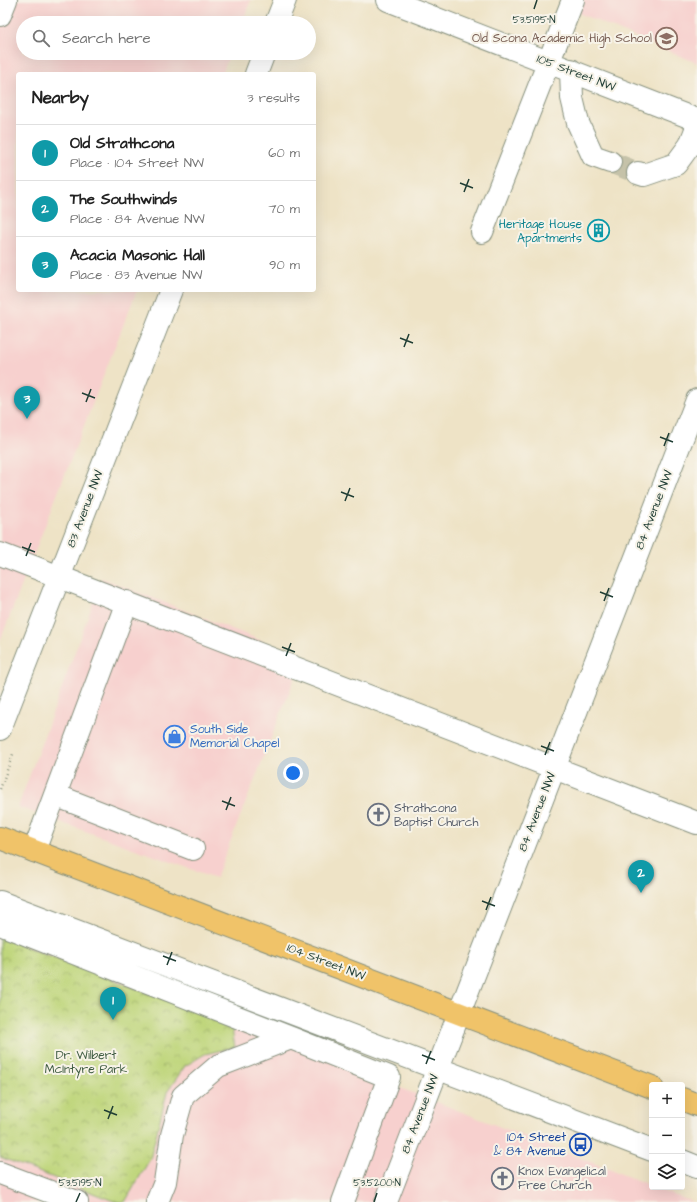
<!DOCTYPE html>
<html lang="en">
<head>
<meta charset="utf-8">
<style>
	:root { --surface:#fff; --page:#f2f2f2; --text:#222; --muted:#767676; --line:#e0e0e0; --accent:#d1495b }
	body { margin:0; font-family:"Architects Daughter",sans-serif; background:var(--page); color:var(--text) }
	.controls { position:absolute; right:12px; bottom:12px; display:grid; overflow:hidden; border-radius:4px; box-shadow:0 4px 16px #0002 }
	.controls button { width:36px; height:36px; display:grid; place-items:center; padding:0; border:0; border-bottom:1px solid var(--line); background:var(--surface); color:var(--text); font:20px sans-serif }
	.you { position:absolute; left:293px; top:773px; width:14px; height:14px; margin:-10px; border:3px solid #fff; border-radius:50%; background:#1a73e8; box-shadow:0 0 0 6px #1a73e833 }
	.badge { display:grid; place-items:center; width:26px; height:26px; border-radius:50%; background:var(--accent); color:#fff; font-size:13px; font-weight:700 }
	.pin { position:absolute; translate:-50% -33px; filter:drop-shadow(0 1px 2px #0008) }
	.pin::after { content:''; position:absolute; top:21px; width:14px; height:12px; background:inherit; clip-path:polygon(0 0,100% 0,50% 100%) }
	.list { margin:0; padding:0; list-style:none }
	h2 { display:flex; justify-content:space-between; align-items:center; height:52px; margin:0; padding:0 16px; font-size:17px }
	h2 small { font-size:13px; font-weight:400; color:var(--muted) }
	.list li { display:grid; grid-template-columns:26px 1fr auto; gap:12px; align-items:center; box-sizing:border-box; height:56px; padding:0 16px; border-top:1px solid var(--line) }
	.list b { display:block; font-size:15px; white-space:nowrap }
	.list p { margin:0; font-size:13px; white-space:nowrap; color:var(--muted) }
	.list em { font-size:13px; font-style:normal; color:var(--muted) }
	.icon { flex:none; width:22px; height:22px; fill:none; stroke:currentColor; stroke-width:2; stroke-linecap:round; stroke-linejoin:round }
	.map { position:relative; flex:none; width:697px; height:1202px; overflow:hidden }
	.search { position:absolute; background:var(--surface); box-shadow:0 4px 16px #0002; left:16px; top:16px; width:300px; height:44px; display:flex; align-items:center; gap:10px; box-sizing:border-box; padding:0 14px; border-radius:22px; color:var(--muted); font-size:15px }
	.panel { position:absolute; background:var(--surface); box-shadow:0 4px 16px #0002; left:16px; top:72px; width:300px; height:220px; border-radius:4px }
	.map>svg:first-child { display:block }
</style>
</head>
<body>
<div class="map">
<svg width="697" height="1202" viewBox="0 0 697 1202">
	<defs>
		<pattern id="park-crowns" width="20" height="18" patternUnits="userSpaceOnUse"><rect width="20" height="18" fill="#bfd67b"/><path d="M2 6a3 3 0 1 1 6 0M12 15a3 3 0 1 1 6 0" fill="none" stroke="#9baf66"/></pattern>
	</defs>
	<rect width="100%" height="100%" fill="#f7f3e8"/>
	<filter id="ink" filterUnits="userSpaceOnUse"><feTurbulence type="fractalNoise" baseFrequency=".025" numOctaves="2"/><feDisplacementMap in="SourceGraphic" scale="8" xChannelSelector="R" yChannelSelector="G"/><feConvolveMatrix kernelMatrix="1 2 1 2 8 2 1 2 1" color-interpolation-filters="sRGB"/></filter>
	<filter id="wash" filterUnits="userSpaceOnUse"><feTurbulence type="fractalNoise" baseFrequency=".012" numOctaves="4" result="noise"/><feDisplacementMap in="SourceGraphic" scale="16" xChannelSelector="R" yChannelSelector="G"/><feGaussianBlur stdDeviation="0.9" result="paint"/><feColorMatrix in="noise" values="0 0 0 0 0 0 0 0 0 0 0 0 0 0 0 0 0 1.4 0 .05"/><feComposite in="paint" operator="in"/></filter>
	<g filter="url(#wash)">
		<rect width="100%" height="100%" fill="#eee3c6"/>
		<path fill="#f7d0ce" d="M 0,0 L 251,0 L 242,23 L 23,23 L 23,53 L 230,53 L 222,74 L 18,74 L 18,290 L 137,290 L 0,641 Z
			M 583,0 L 697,0 L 697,63 L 578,13 Z
			M 102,578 L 303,657 L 216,878 L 18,807 Z
			M 0,932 L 652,1186 L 652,1187 L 693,1202 L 0,1202 Z"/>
		<path fill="url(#park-crowns)" stroke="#6f8a58" d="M 0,937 L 231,1024 L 235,1047 L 205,1054 L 185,1066 L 167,1092 L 150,1159 L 125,1202 L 116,1202 L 0,1157 Z"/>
	</g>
	<g filter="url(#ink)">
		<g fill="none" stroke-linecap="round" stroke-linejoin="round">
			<path stroke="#c5c2a9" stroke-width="22" stroke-dasharray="22 11" stroke-linecap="butt" d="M 610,162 L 638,173"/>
			<defs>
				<path id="minor" d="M 388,0 L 697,120
					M 0,15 L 6,0
					M 276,23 L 285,0
					M 571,70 L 572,98 L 578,123 L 593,156 L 610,162
					M 256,74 L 264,53
					M 638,173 L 644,175 L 676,164 L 690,145 L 697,127
					M 482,232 L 573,0
					M 0,554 L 697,823
					M 0,729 L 171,290
					M 55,795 L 193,849
					M 34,851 L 127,602
					M 0,902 L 652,1150
					M 0,924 L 291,1038
					M 682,1161 L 697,1167
					M 0,1173 L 77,1202
					M 157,1202 L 165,1182 L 172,1135 L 183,1096 L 218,1066 L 291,1038 L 389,1077 L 343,1202
					M 386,1202 L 697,400"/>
				<path id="major" d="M 0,838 L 652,1087
					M 682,1099 L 697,1105"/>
			</defs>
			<use href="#minor" stroke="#86907d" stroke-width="24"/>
			<use href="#major" stroke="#86907d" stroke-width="24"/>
			<path stroke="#86907d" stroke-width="2.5" stroke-dasharray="1 3" stroke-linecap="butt" d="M 0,789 L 13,754"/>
			<use href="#minor" stroke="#fff" stroke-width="22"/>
			<use href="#major" stroke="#f0c369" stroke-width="22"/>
		</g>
	</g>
	<path fill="none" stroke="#1f3d34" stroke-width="1.5" d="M 534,9 L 537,0M 460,183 L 473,188M 464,192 L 469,179M 400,338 L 413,343M 404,347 L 409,334M 82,393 L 95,398M 86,402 L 91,389M 660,437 L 673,442M 664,446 L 669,433M 341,492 L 354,497M 345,501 L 350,488M 22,547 L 35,552M 26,556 L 31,543M 600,592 L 613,597M 604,601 L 609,588M 282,647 L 295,652M 286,656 L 291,643M 541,746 L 554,751M 545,755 L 550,742M 222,801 L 235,806M 226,810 L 231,797M 482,901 L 495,906M 486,910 L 491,897M 163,956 L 176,961M 167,965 L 172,952M 422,1055 L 435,1060M 426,1064 L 431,1051M 104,1110 L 117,1115M 108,1119 L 113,1106M 76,1202 L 80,1193M 374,1202 L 377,1193"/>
	<defs>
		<symbol id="school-ring" viewBox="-11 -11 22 22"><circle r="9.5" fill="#f7f3e8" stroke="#8d6e63" stroke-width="1.5"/><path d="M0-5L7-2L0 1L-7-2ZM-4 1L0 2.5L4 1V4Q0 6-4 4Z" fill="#8d6e63"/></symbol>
		<symbol id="building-ring" viewBox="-11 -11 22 22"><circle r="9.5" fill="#f7f3e8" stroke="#0f9aa8" stroke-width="1.5"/><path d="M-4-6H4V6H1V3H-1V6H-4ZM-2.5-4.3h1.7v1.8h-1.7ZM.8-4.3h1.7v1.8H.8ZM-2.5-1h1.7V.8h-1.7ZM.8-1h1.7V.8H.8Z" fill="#0f9aa8"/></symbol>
		<symbol id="shop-ring" viewBox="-11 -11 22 22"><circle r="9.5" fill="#f7f3e8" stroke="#3f7fe0" stroke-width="1.5"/><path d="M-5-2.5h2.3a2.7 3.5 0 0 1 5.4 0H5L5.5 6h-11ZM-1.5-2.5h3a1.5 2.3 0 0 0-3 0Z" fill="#3f7fe0"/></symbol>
		<symbol id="church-ring" viewBox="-11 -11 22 22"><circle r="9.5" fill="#f7f3e8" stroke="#6b7280" stroke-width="1.5"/><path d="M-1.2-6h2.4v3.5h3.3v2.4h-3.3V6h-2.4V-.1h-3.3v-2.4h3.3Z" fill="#6b7280"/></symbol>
		<symbol id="bus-ring" viewBox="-11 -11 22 22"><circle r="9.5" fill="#f7f3e8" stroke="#1a4fb4" stroke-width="1.5"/><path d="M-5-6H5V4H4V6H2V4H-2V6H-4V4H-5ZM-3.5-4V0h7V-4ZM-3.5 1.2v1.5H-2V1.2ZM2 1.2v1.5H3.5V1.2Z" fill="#1a4fb4"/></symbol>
	</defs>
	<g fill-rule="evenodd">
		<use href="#school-ring" x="654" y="26" width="25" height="25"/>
		<use href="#building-ring" x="586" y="218" width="25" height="25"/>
		<use href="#shop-ring" x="162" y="724" width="25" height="25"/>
		<use href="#church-ring" x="366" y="802" width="25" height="25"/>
		<use href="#bus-ring" x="568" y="1132" width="25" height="25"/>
		<use href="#church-ring" x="490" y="1166" width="25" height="25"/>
	</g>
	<g text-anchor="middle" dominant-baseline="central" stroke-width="4" stroke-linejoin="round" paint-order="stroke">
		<g font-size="12" fill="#785e54" stroke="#f7f3e8" text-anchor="end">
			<text x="652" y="38">Old Scona Academic High School</text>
		</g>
		<g font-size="12" fill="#1f3d34" stroke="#f7f3e8">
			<text transform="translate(576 73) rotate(21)">105 Street NW</text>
			<text transform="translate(85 509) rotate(-69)">83 Avenue NW</text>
			<text transform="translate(654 510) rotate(-69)">84 Avenue NW</text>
			<text transform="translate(537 812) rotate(-69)">84 Avenue NW</text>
			<text transform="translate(326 962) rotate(21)">104 Street NW</text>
			<text transform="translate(420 1114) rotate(-69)">84 Avenue NW</text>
		</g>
		<g font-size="12" fill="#0d838f" stroke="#f7f3e8" text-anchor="end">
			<text x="582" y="224">Heritage House<tspan x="582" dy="14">Apartments</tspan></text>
		</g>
		<g font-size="12" fill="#366cbe" stroke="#f7f3e8" text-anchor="start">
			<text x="190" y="729">South Side<tspan x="190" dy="14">Memorial Chapel</tspan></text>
		</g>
		<g font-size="12" fill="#5b616d" stroke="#f7f3e8" text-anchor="start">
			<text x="394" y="808">Strathcona<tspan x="394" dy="14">Baptist Church</tspan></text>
			<text x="518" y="1171">Knox Evangelical<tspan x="518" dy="14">Free Church</tspan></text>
		</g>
		<g font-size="12" fill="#3f5c42" stroke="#f7f3e8">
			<text x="86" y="1055">Dr. Wilbert<tspan x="86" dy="14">McIntyre Park</tspan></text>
		</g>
		<g font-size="12" fill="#164399" stroke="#f7f3e8" text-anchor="end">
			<text x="566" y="1137">104 Street<tspan x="566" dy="14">&amp; 84 Avenue</tspan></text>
		</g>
	</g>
	<g font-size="10" text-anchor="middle" fill="#1f3d34" stroke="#f7f3e8" stroke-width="4" stroke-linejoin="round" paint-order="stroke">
		<text x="534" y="23">53.5195°N</text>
		<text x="80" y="1186">53.5195°N</text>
		<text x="377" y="1186">53.5200°N</text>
	</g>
</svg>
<div class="controls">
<button>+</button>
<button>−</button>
<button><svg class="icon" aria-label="layers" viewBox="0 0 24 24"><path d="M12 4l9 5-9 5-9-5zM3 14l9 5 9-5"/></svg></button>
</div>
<div class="you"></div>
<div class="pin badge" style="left:113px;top:1020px;background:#0f9aa8">1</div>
<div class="pin badge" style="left:641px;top:893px;background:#0f9aa8">2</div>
<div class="pin badge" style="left:27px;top:419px;background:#0f9aa8">3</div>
<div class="search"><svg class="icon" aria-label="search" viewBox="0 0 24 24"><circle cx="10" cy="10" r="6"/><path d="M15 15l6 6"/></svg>Search here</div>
<section class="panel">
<h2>Nearby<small>3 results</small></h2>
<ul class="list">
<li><span class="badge" style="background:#0f9aa8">1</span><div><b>Old Strathcona</b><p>Place · 104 Street NW</p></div><em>60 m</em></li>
<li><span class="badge" style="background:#0f9aa8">2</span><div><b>The Southwinds</b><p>Place · 84 Avenue NW</p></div><em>70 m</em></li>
<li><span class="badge" style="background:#0f9aa8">3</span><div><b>Acacia Masonic Hall</b><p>Place · 83 Avenue NW</p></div><em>90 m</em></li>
</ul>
</section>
</div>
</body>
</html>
